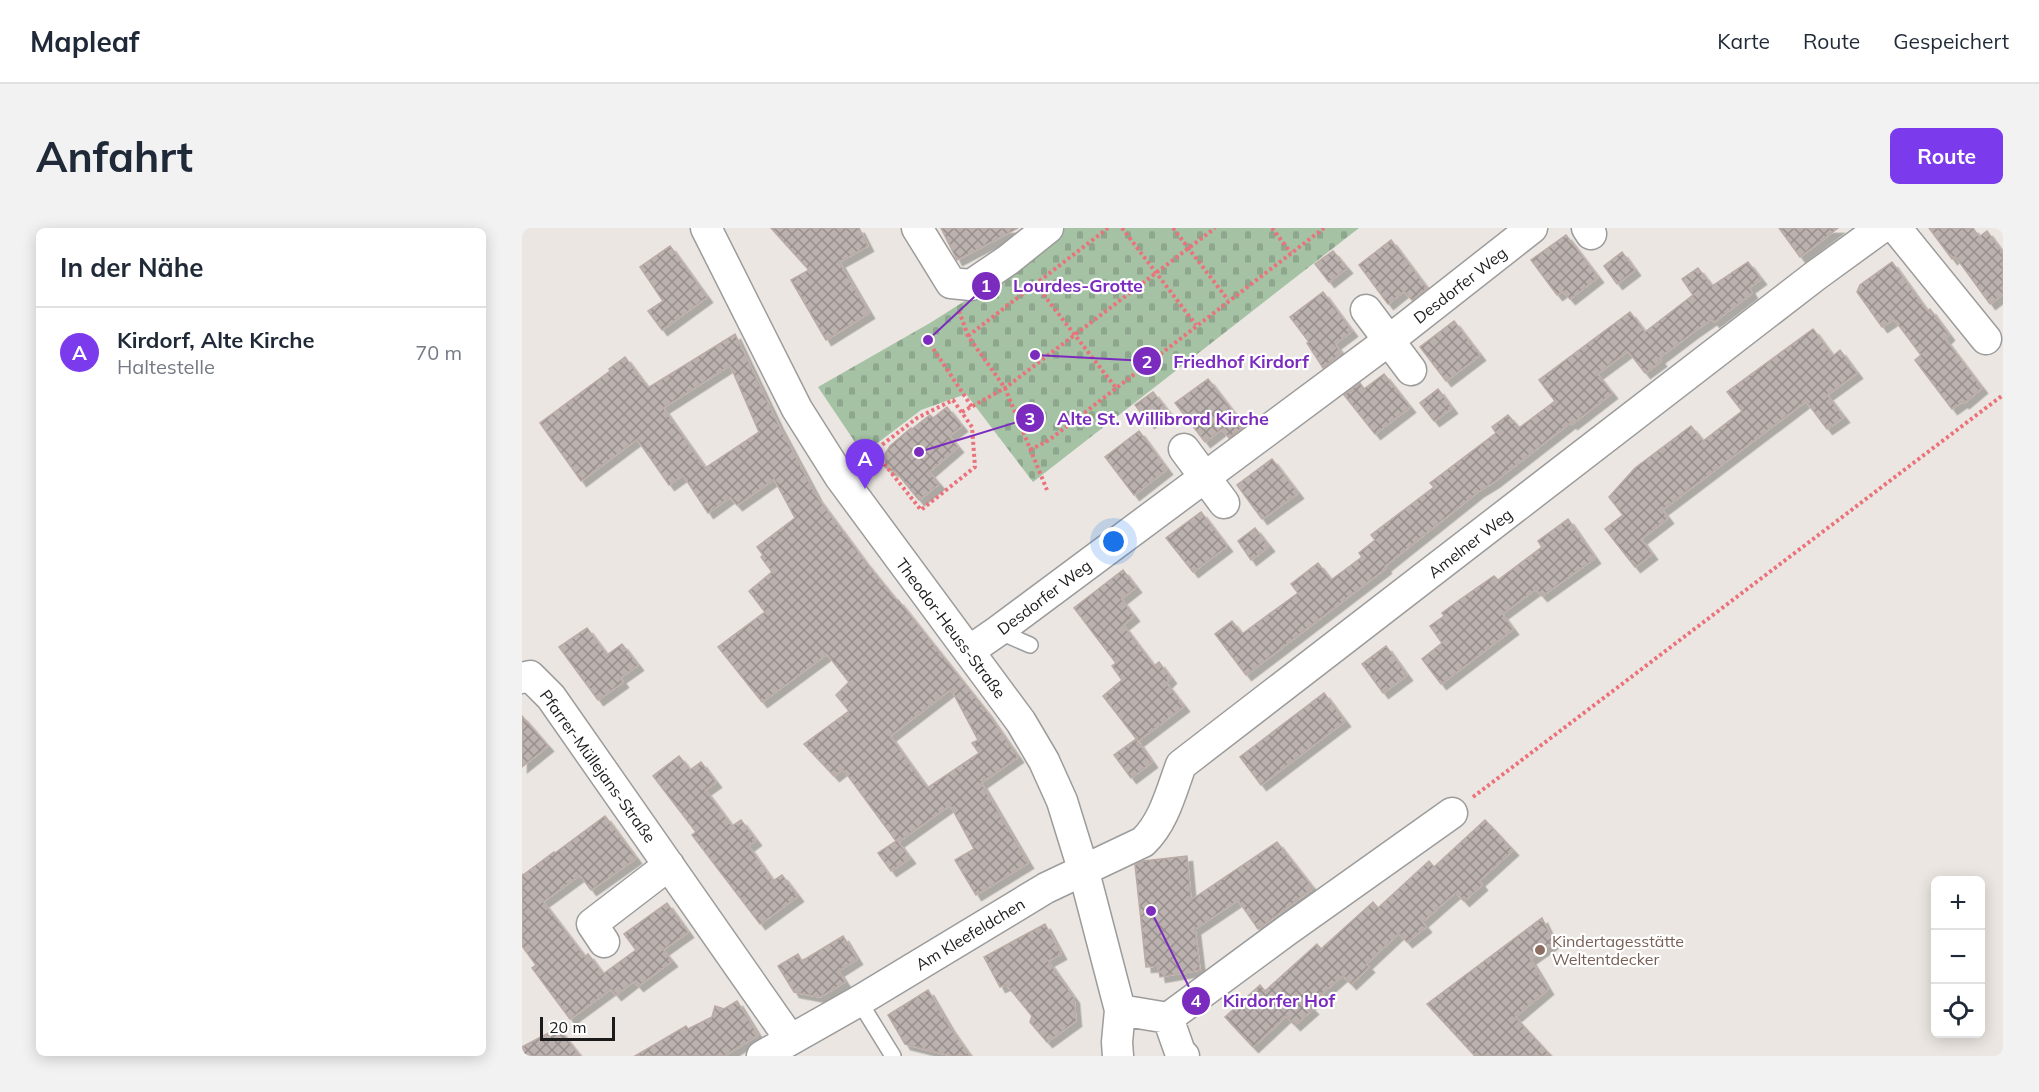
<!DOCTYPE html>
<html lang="de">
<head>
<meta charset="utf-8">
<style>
	:root { --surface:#fff; --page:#f2f2f3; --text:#1f2937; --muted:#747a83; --line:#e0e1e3; --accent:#7c3aed }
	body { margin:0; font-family:Mulish,sans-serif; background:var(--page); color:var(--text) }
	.controls { position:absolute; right:18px; bottom:18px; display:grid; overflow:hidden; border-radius:9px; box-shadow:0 3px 15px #0003 }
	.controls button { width:54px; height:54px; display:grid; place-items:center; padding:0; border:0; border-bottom:2px solid var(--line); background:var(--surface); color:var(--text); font:30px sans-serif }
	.scale { position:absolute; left:18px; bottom:15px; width:75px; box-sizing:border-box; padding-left:6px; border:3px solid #1b1b1b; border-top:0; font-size:16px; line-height:21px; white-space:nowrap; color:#1b1b1b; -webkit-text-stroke:4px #fff; paint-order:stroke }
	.you { position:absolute; left:592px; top:314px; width:21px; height:21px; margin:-15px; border:4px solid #fff; border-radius:50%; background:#1a73e8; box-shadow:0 0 0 9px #1a73e833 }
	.badge { display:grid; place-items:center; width:39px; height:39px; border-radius:50%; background:var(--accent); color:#fff; font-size:20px; font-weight:700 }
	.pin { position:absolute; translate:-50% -50px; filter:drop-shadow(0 2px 3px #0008) }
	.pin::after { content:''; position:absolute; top:32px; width:21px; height:18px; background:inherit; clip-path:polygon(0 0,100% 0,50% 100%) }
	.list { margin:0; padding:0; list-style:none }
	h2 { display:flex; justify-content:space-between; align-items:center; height:78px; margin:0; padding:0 24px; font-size:26px }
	h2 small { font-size:20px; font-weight:400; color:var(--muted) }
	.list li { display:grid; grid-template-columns:39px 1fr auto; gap:18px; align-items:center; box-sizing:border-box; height:90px; padding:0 24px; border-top:2px solid var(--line) }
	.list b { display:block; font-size:22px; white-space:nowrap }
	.list p { margin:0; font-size:20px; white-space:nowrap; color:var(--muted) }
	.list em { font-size:20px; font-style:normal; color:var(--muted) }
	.icon { flex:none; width:33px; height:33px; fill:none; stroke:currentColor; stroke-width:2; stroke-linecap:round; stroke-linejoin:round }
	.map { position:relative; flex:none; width:1481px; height:828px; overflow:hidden; border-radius:9px }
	header { display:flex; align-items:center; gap:36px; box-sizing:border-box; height:84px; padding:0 30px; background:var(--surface); border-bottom:2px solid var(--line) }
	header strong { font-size:28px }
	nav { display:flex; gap:33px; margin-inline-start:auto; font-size:21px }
	.intro { display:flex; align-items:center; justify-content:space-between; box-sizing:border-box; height:144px; padding:0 36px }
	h1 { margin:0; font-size:42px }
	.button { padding:15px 27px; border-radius:9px; background:var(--accent); color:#fff; font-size:21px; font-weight:700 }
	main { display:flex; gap:36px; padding:0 36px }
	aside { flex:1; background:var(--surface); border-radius:9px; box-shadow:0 3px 15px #0003 }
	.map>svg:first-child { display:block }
</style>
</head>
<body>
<header>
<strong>Mapleaf</strong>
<nav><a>Karte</a><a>Route</a><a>Gespeichert</a></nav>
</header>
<div class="intro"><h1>Anfahrt</h1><a class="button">Route</a></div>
<main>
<aside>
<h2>In der Nähe<small></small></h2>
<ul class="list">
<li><span class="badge">A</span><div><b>Kirdorf, Alte Kirche</b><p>Haltestelle</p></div><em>70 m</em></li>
</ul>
</aside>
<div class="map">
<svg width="1481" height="828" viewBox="0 0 1481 828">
	<defs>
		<pattern id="cemetery-stones" width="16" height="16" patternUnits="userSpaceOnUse" patternTransform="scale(1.5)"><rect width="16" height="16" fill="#a5c2a4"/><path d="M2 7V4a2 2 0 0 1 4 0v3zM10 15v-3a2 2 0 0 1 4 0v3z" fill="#8da68d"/></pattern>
		<pattern id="building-cross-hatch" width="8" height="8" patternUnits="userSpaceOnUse" patternTransform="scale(1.5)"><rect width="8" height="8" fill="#bbb1ae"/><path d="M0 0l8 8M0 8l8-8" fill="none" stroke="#978f8d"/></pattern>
		<filter id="shadow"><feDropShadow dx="5.5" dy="5.5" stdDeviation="0" flood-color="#0004"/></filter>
	</defs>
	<rect width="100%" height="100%" fill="#ebe6e1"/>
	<path fill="url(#cemetery-stones)" d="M 543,0 L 837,0 L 511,254 L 444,166 L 399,182 L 341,226 L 296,159 L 408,95 L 468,57 Z"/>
	<path fill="url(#building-cross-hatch)" stroke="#bbaba5" stroke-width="1.5" fill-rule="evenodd" filter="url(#shadow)" d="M 249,0 L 337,0 L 346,18 L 317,34 L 347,85 L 304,112 L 269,52 L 287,42 Z
		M 419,0 L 496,0 L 435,32 Z
		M 1257,0 L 1316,0 L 1278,29 Z
		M 1407,0 L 1451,0 L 1457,9 L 1465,3 L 1481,25 L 1481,66 L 1468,76 L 1433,28 L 1430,31 Z
		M 1044,7 L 1076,49 L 1048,71 L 1041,63 L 1035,67 L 1009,32 Z
		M 869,12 L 905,60 L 890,72 L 882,63 L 866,76 L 837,37 Z
		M 148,18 L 185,69 L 140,102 L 126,83 L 141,73 L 118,39 Z
		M 811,23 L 825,40 L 807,54 L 793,36 Z
		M 1100,24 L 1113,42 L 1095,56 L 1082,38 Z
		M 1226,34 L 1239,51 L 1227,60 L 1230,65 L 1192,94 L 1190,91 L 1170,105 L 1137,130 L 1139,133 L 1123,145 L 1106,123 L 1075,146 L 1090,165 L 1050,196 L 1049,194 L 972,254 L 957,263 L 863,338 L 864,340 L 724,447 L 693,406 L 710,393 L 720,406 L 776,365 L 769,356 L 796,335 L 809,352 L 840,329 L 837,325 L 853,312 L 849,307 L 912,259 L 908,255 L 974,205 L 970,199 L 986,187 L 997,200 L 1033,173 L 1017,152 L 1108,84 L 1123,104 L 1171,67 L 1160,51 L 1176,40 L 1190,58 Z
		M 1370,34 L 1405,83 L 1408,81 L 1427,107 L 1423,111 L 1460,160 L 1442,175 L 1440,174 L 1430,181 L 1393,132 L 1399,127 L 1372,91 L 1360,99 L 1335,64 L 1338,57 Z
		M 801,64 L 830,103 L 813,116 L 819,125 L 801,140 L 785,115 L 787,114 L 768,89 Z
		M 932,93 L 958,127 L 924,153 L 898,119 Z
		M 1291,101 L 1311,128 L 1318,122 L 1335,145 L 1305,167 L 1322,189 L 1305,201 L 1284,173 L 1140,282 L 1146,290 L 1119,311 L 1130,326 L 1113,339 L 1083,301 L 1101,287 L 1087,269 L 1113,240 L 1169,198 L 1181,213 L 1220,183 L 1205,164 Z
		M 213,106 L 256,196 L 295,269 L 341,331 L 375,373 L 376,372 L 464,483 L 496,529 L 459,555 L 506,635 L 454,667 L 433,632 L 452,621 L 428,577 L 376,614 L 388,630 L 369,643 L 356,625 L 374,613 L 321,541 L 312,548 L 282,516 L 327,483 L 314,467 L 327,454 L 305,426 L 240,474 L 196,419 L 243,384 L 227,363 L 250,344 L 239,329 L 241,327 L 235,319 L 273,290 L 252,251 L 215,277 L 208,269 L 186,285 L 161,247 L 147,257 L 115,211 L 59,253 L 18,195 L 88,143 L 87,141 L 103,129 L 126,160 ZM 208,137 L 237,204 L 183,240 L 141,180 ZM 429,461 L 456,512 L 450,515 L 457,525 L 405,560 L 368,508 Z
		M 862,146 L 888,179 L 853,206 L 822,167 L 838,155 L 842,161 Z
		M 686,151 L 722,198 L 707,210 L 700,201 L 683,214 L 653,175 Z
		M 916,161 L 930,180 L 912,193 L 898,175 Z
		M 631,164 L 645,182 L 627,195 L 613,177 Z
		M 425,179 L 440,198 L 427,208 L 436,219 L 407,244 L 417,256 L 397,272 L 374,244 L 364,240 L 363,226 L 368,218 L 389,200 L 390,201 L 408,187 L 411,190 Z
		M 617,203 L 645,241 L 612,267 L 583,229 Z
		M 750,231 L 776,265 L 740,291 L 715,257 Z
		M 679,284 L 705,318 L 671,344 L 644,310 Z
		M 1046,291 L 1073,330 L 1020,368 L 1014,361 L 980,386 L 991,401 L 919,456 L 900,431 L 920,415 L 908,398 L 922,388 L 920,385 L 936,373 L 972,348 L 976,352 L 1020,319 L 1016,313 Z
		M 733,300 L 747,318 L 729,332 L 716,313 Z
		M 601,342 L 614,359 L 599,371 L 612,388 L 601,397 L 632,438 L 637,434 L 649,450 L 644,455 L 662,478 L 616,513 L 581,468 L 600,452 L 590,438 L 594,435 L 552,380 Z
		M 65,400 L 85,427 L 100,416 L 116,437 L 98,450 L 101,454 L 76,472 L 37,419 Z
		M 864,418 L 885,447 L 861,465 L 840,436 Z
		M 802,465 L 823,493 L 739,557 L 718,529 Z
		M 0,488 L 26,518 L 0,539 Z
		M 614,511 L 630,534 L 609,550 L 592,527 Z
		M 157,528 L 168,542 L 179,534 L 194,554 L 183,562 L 210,598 L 219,592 L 234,612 L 226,618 L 251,653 L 260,647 L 276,668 L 238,696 L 170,607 L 174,604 L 131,548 Z
		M 83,588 L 114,630 L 69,662 L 58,647 L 21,674 L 63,729 L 66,726 L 81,746 L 114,722 L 102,706 L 145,675 L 166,704 L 141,722 L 150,733 L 116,758 L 112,753 L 94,767 L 89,761 L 48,791 L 10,740 L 14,737 L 0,718 L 0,646 L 1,647 L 32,624 L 33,625 Z
		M 963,592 L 991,622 L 957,653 L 960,657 L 942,673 L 934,664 L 900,694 L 904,699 L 885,714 L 877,705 L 844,736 L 847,739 L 829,756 L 821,747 L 787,777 L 791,781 L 773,797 L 764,788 L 731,819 L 703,789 L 738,757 L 743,763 L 795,716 L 799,721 L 851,674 L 856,680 L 907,633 L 912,639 Z
		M 755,614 L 791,660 L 736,701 L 716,672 L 673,701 L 678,742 L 638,749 L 636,738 L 624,739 L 613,637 L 621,633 L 665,628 L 669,672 Z
		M 1020,690 L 1032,714 L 1008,731 L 1026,761 L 993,789 L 1029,828 L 953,828 L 905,776 Z
		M 523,696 L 539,726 L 526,733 L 552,770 L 554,793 L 525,814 L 508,794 L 510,788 L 484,756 L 478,759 L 462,729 Z
		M 321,708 L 335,731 L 316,743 L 323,754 L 298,769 L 272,764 L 256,738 L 276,726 L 280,733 Z
		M 406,762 L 427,798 L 448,828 L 430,828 L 383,816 L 366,787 Z
		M 215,773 L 236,807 L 202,828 L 113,828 L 164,798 L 166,801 L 190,789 L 193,778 L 202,781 Z
		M 36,800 L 58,828 L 0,828 L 0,819 Z"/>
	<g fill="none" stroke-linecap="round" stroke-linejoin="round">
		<defs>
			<path id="service" d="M 476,403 L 508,417
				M 337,773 L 371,828"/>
			<path id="minor" d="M 184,0 L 275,181 L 318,249 L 499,494 L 522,533 L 540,573 L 562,644 L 598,782 L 595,814 L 596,828
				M 395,0 L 429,55 L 449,57 L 486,32 L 526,0
				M 1065,0 L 1069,6
				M 1374,0 L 1464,111
				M 844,82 L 889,142
				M 662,221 L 702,275
				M 447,423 L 476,403 L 866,113 L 1010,0
				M 0,450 L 8,448 L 29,469 L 268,811
				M 82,714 L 70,696 L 147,637
				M 598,782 L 646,790 L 658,824 L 662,828
				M 646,790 L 764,703 L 930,585
				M 240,828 L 337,773 L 524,660 L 621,614 C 642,594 649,564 659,537 L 1293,48 L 1359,0"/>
		</defs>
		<use href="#service" stroke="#9c9c9c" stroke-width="18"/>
		<use href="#minor" stroke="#9c9c9c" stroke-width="33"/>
		<path stroke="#eb727b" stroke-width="4" stroke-dasharray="3 3" stroke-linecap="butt" d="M 600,0 L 674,97
			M 651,0 L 706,72
			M 750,0 L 769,25
			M 514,57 L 594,160
			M 437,83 L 446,108 L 483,160 L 525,262
			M 446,108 L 586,0
			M 408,116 L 450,179
			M 431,172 L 450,199 L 453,239 L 399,282 L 352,223 L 395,190 Z
			M 440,184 L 483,160 L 693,0
			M 508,222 L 527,212 L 802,0
			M 338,233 L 352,223
			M 951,569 L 1481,167"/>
		<use href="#service" stroke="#fff" stroke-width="15"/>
		<use href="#minor" stroke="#fff" stroke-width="30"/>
	</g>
	<circle fill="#8d6e63" stroke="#fff" stroke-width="2" cx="1018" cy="722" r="6"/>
	<g text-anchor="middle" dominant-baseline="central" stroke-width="4.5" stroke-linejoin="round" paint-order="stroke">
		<g font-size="16" fill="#1b1b1b" stroke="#fff">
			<text transform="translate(938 57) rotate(-38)">Desdorfer Weg</text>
			<text transform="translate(948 315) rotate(-38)">Amelner Weg</text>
			<text transform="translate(522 369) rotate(-37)">Desdorfer Weg</text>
			<text transform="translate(429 400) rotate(53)">Theodor-Heuss-Straße</text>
			<text transform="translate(76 538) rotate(54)">Pfarrer-Müllejans-Straße</text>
			<text transform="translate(448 706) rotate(-31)">Am Kleefeldchen</text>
		</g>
		<g font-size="16" fill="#785e54" stroke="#fff" text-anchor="start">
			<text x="1030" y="713">Kindertagesstätte<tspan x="1030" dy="18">Weltentdecker</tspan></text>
		</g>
	</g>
	<path fill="none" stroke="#7b2cbf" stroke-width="2" d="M406 112L464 58M513 127L625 133M397 224L508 190M629 683L674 773"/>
	<g fill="#7b2cbf" stroke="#fff" stroke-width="2">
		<circle cx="406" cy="112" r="6"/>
		<circle cx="513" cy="127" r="6"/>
		<circle cx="397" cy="224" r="6"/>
		<circle cx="629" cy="683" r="6"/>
		<circle cx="464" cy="58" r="15"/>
		<circle cx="625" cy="133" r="15"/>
		<circle cx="508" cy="190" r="15"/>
		<circle cx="674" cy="773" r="15"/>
	</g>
	<g font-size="18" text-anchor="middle" font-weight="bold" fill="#fff">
		<text x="464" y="64">1</text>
		<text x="625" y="140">2</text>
		<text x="508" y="197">3</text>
		<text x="674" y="779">4</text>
	</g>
	<g font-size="18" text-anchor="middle" font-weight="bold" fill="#7b2cbf" stroke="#fff" stroke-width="4.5" stroke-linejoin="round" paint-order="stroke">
		<text x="556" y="64">Lourdes-Grotte</text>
		<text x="719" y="140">Friedhof Kirdorf</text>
		<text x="641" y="197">Alte St. Willibrord Kirche</text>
		<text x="757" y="779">Kirdorfer Hof</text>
	</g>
</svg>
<div class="controls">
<button>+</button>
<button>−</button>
<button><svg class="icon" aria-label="locate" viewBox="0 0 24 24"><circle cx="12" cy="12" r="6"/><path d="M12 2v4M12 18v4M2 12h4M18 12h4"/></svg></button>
</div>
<div class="scale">20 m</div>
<div class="you"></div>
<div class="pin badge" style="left:343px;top:261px">A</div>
</div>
</main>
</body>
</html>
